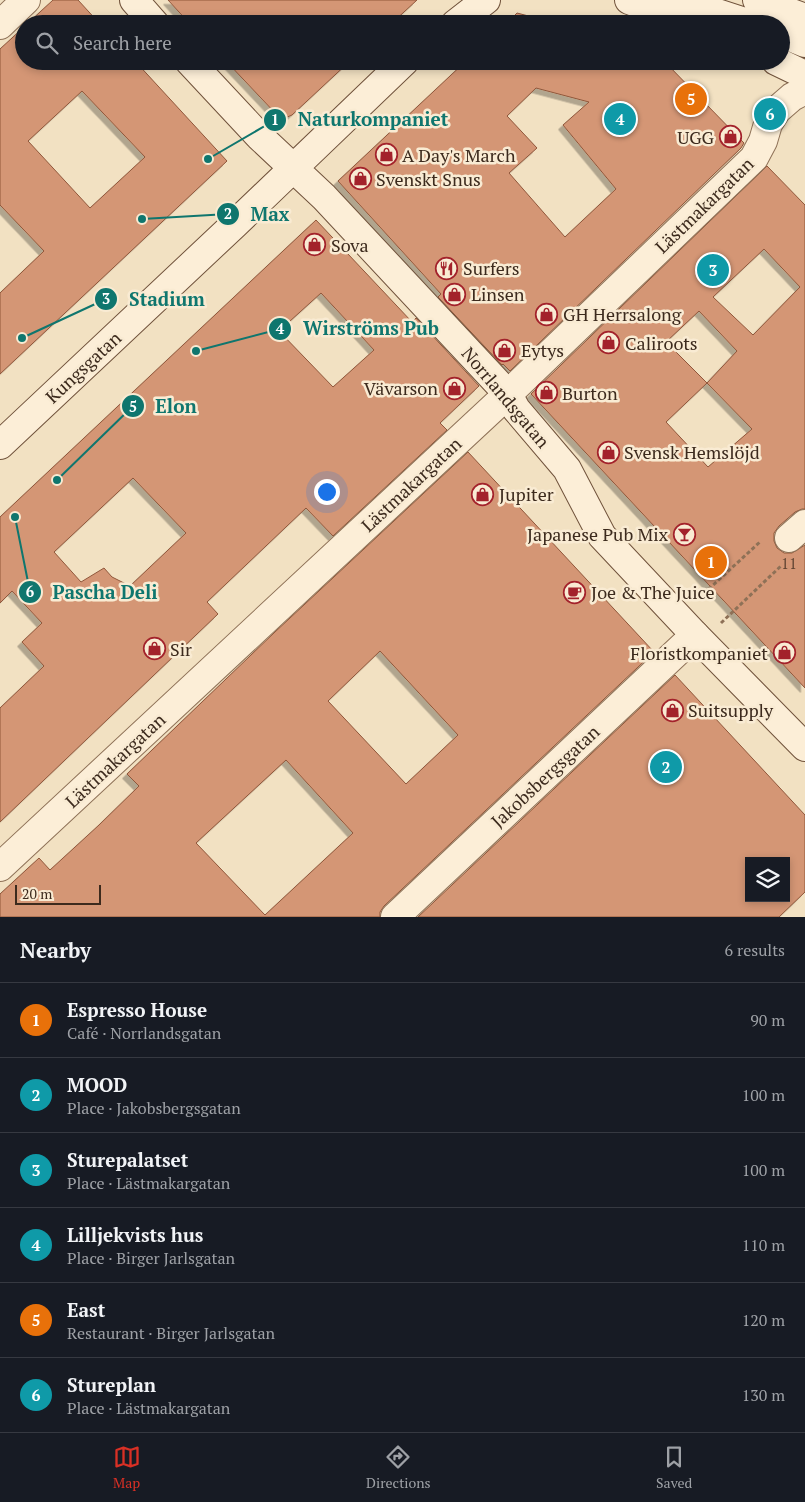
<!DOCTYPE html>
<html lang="en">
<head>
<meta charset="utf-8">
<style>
	:root { --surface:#171b24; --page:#242831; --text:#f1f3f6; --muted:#9ea1a6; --line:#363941; --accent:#d93025 }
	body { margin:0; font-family:"PT Serif",serif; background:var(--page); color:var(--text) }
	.controls { position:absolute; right:15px; bottom:15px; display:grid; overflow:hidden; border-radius:0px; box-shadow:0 2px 8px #0003 }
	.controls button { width:45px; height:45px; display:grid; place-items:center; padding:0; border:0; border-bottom:1px solid var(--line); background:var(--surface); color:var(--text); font:25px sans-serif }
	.scale { position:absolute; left:15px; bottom:12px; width:86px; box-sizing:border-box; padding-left:5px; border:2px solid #3c2a1d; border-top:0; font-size:14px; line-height:18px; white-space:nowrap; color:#3c2a1d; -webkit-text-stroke:4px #f9ebd3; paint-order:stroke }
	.you { position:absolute; left:326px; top:491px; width:18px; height:18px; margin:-12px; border:4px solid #fff; border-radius:50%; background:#1a73e8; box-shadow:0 0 0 8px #1a73e833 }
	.badge { display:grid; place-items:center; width:32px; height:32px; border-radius:50%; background:var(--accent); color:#fff; font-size:16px; font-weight:700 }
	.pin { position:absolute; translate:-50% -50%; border:2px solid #fff; box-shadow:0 1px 5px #0006 }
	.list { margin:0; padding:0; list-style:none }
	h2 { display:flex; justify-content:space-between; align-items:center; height:65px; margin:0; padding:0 20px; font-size:21px }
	h2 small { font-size:16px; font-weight:400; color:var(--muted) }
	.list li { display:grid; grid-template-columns:32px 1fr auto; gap:15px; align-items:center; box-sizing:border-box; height:75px; padding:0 20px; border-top:1px solid var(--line) }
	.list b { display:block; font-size:19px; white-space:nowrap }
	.list p { margin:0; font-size:16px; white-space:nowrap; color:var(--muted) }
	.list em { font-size:16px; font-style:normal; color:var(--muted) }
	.icon { flex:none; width:28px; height:28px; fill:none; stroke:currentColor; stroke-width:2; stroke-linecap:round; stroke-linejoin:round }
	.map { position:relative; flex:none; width:805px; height:917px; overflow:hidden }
	.search { position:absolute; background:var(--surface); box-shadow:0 2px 8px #0003; left:15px; right:15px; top:15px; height:55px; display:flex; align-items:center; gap:12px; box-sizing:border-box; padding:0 18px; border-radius:28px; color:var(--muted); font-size:19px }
	.sheet { height:515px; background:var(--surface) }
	nav { display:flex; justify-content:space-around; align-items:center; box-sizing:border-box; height:70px; border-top:1px solid var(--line); background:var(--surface); font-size:14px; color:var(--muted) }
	nav a { display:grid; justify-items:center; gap:2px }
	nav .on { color:var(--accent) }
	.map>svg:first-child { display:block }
</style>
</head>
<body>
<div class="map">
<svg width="805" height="917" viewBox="0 0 805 917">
	<defs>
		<filter id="shadow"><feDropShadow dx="-4.5" dy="4.5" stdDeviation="0" flood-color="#0004"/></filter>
	</defs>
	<rect width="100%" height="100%" fill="#f2e1c2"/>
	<path fill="#d49675" stroke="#90573b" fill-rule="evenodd" filter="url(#shadow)" d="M 53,0 L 78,0 L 100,24 L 27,24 Z
		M 168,0 L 417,0 L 391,24 L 190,24 Z
		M 517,13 L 559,24 L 506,24 Z
		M 24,27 L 24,61 L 135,61 L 227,161 L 0,374 L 0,293 L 44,251 L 0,205 L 0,49 ZM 82,91 L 145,157 L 90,208 L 28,141 Z
		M 226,61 L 350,61 L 292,115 L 285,118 L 277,115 Z
		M 466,61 L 664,61 L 744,143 L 741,148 L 510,371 L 503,364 L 502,365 L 438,297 L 441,294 L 338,181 ZM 536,88 L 589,102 L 563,125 L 616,189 L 565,237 L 509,173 L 537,148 L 507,116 Z
		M 767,166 L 805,205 L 805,509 L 802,509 L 795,512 L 779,526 L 774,533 L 774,541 L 777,548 L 784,553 L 792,553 L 805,545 L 805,688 L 531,394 ZM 764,249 L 800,287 L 753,335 L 713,297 ZM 699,311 L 737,351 L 707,383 L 752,429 L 708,467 L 666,422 L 707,383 L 666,342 Z
		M 316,220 L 412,322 L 416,318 L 479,386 L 440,423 L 447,430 L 333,536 L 306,508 L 207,602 L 218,614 L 0,822 L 0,708 L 44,666 L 22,642 L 42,623 L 12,591 L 0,603 L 0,517 ZM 321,293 L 374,350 L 333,387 L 279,331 ZM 133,478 L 186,533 L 130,586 L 112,577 L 104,568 L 81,582 L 54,552 Z
		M 468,452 L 654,652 L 384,906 L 380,912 L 380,917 L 0,917 L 0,894 L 39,858 L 50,870 L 99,825 L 139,786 L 127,774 L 275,632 ZM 380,651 L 458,735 L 406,784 L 328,701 ZM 286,760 L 353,833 L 265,915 L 196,843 Z
		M 675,675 L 805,815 L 805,892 L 779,917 L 418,917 ZM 749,861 L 786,861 L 786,898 L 749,898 Z"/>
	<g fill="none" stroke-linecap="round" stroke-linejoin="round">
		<defs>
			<path id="street" d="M 0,25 L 26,0
				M 789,538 L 805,524
				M 0,867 L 508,394 L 754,158 L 763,141 L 768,124 L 777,110 L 792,97 L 805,90
				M 395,917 L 695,635"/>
			<path id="secondary" d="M 134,0 L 155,24
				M 629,0 L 694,24
				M 677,0 L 751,24
				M 757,0 L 805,18
				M 455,24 L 486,0
				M 781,33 L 805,43
				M 189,61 L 259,136 L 324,197 L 508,394 L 516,409 L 567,469 L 602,536 L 695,635 L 805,747
				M 776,61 L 805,75
				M 0,445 L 235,224 L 405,61"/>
		</defs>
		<use href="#street" stroke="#8e7157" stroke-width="30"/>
		<use href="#secondary" stroke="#70523b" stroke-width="30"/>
		<path stroke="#8e7157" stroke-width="3" stroke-dasharray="4 2.5" stroke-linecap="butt" d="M 699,598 L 761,541
			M 721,623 L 782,565"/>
		<use href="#street" stroke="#fceed7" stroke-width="28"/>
		<use href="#secondary" stroke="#fceed7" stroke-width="28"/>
	</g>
	<defs>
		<symbol id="shop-ring" viewBox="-11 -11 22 22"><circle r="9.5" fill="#f9ebd3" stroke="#a3222b" stroke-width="1.5"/><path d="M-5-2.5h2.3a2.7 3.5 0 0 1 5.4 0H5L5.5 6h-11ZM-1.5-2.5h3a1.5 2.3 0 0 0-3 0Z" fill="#a3222b"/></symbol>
		<symbol id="restaurant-ring" viewBox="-11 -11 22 22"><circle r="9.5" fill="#f9ebd3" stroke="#a3222b" stroke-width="1.5"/><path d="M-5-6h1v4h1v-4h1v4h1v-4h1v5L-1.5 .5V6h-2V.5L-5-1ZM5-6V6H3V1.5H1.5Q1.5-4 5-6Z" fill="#a3222b"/></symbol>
		<symbol id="bar-ring" viewBox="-11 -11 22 22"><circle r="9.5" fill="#f9ebd3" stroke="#a3222b" stroke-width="1.5"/><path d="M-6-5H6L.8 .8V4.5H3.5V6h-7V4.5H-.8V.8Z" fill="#a3222b"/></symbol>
		<symbol id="cafe-ring" viewBox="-11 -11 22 22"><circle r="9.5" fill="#f9ebd3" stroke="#a3222b" stroke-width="1.5"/><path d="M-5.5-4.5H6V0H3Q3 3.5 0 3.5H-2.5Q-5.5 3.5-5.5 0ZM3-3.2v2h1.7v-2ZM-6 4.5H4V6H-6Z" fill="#a3222b"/></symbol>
	</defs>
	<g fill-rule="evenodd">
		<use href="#shop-ring" x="718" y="124" width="25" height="25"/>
		<use href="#shop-ring" x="374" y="142" width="25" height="25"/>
		<use href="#shop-ring" x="348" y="166" width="25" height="25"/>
		<use href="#shop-ring" x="302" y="232" width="25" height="25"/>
		<use href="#restaurant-ring" x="434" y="256" width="25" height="25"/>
		<use href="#shop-ring" x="442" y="282" width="25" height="25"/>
		<use href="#shop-ring" x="534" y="302" width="25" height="25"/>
		<use href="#shop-ring" x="596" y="330" width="25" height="25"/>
		<use href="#shop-ring" x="492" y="338" width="25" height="25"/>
		<use href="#shop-ring" x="442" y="376" width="25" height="25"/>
		<use href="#shop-ring" x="534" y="380" width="25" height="25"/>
		<use href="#shop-ring" x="596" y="440" width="25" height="25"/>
		<use href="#shop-ring" x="470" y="482" width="25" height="25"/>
		<use href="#bar-ring" x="672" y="522" width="25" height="25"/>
		<use href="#cafe-ring" x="562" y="580" width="25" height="25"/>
		<use href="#shop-ring" x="142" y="636" width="25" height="25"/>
		<use href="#shop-ring" x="772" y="640" width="25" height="25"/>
		<use href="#shop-ring" x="660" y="698" width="25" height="25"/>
	</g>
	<g text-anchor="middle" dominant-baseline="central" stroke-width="5" stroke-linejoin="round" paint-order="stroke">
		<g font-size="15" fill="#624533">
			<text x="789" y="563">11</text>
		</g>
		<g font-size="18" fill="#3c2a1d" stroke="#f9ebd3" text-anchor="start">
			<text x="714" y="137" text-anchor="end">UGG</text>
			<text x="402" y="155">A Day's March</text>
			<text x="376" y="179">Svenskt Snus</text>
			<text x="331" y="245">Sova</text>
			<text x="463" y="268">Surfers</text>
			<text x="471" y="294">Linsen</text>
			<text x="563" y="314">GH Herrsalong</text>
			<text x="625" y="343">Caliroots</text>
			<text x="521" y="350">Eytys</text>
			<text x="438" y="388" text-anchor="end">Vävarson</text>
			<text x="562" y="393">Burton</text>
			<text x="624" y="452">Svensk Hemslöjd</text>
			<text x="499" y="494">Jupiter</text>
			<text x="668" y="534" text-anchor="end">Japanese Pub Mix</text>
			<text x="591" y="592">Joe &amp; The Juice</text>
			<text x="170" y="649">Sir</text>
			<text x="768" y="653" text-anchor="end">Floristkompaniet</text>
			<text x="688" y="710">Suitsupply</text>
		</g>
		<g font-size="18" fill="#3c2a1d" stroke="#f9ebd3">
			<text transform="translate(704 205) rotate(-44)">Lästmakargatan</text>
			<text transform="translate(83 367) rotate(-43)">Kungsgatan</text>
			<text transform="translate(506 397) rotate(50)">Norrlandsgatan</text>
			<text transform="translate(411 484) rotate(-43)">Lästmakargatan</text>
			<text transform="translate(115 760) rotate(-43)">Lästmakargatan</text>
			<text transform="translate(545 776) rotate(-43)">Jakobsbergsgatan</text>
		</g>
	</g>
	<path fill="none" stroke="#0f766e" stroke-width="2" d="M208 159L275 120M142 219L228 214M22 338L106 299M196 351L280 329M57 480L133 406M15 517L30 592"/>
	<g fill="#0f766e" stroke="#f9ebd3" stroke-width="2">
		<circle cx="208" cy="159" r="5"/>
		<circle cx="142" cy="219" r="5"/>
		<circle cx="22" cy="338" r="5"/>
		<circle cx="196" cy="351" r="5"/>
		<circle cx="57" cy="480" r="5"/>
		<circle cx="15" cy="517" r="5"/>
		<circle cx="275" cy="120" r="12"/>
		<circle cx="228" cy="214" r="12"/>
		<circle cx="106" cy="299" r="12"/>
		<circle cx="280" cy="329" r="12"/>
		<circle cx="133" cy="406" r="12"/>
		<circle cx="30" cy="592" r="12"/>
	</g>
	<g font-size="15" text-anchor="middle" font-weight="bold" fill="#fff">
		<text x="275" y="125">1</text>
		<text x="228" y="219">2</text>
		<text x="106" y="304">3</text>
		<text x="280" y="334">4</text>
		<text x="133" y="412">5</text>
		<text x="30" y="597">6</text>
	</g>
	<g font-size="19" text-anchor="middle" font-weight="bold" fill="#0f766e" stroke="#f9ebd3" stroke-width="5" stroke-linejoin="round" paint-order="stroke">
		<text x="373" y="126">Naturkompaniet</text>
		<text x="270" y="221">Max</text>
		<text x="167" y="306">Stadium</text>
		<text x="371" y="335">Wirströms Pub</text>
		<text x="176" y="413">Elon</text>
		<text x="105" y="599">Pascha Deli</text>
	</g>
</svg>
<div class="controls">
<button><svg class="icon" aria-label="layers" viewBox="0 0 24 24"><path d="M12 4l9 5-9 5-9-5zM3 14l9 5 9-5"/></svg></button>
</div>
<div class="scale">20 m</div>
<div class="you"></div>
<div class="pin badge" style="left:711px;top:562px;background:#e8710a">1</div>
<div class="pin badge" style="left:666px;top:767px;background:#0f9aa8">2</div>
<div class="pin badge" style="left:713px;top:270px;background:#0f9aa8">3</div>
<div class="pin badge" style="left:620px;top:119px;background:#0f9aa8">4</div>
<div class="pin badge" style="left:691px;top:99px;background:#e8710a">5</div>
<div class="pin badge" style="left:770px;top:114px;background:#0f9aa8">6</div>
<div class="search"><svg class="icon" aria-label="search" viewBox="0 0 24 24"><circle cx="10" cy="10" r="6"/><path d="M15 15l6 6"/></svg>Search here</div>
</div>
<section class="sheet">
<h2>Nearby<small>6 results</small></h2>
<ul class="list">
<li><span class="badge" style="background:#e8710a">1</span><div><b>Espresso House</b><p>Café · Norrlandsgatan</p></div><em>90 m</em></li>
<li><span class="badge" style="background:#0f9aa8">2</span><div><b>MOOD</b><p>Place · Jakobsbergsgatan</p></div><em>100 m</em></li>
<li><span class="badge" style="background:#0f9aa8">3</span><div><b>Sturepalatset</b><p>Place · Lästmakargatan</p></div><em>100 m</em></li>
<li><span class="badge" style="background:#0f9aa8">4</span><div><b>Lilljekvists hus</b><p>Place · Birger Jarlsgatan</p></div><em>110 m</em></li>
<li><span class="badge" style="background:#e8710a">5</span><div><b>East</b><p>Restaurant · Birger Jarlsgatan</p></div><em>120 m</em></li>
<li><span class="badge" style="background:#0f9aa8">6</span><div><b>Stureplan</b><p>Place · Lästmakargatan</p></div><em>130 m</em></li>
</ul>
</section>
<nav>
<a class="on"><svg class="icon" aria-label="map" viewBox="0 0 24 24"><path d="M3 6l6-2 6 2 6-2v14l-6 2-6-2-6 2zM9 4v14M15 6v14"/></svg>Map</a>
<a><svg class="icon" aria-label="directions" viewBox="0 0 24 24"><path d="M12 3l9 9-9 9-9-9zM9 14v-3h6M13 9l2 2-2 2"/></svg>Directions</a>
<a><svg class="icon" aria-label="saved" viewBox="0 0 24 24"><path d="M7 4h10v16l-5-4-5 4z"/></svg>Saved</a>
</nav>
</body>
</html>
